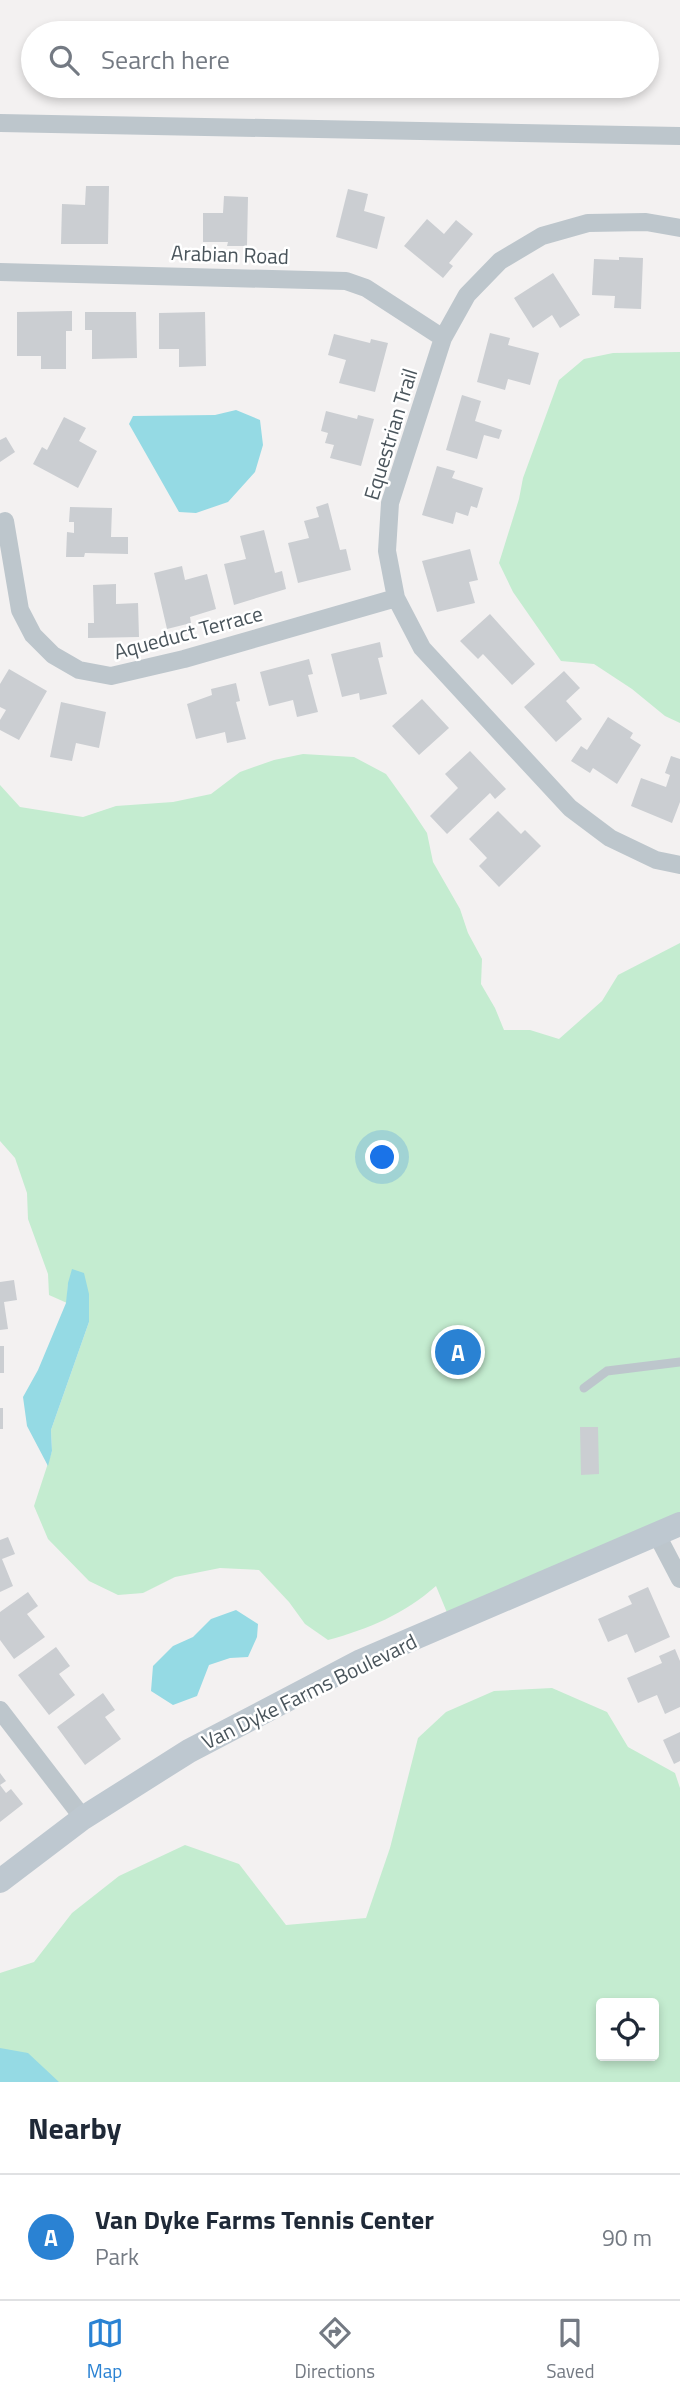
<!DOCTYPE html>
<html lang="en">
<head>
<meta charset="utf-8">
<style>
	:root { --surface:#fff; --page:#f2f2f3; --text:#1f2937; --muted:#747a83; --line:#e0e1e3; --accent:#2a82d3 }
	body { margin:0; font-family:"Titillium Web",sans-serif; background:var(--page); color:var(--text) }
	.controls { position:absolute; right:21px; bottom:21px; display:grid; overflow:hidden; border-radius:7px; box-shadow:0 4px 10px #0003 }
	.controls button { width:63px; height:63px; display:grid; place-items:center; padding:0; border:0; border-bottom:2px solid var(--line); background:var(--surface); color:var(--text); font:35px sans-serif }
	.you { position:absolute; left:383px; top:1158px; width:24px; height:24px; margin:-18px; border:5px solid #fff; border-radius:50%; background:#1a73e8; box-shadow:0 0 0 10px #1a73e833 }
	.badge { display:grid; place-items:center; width:46px; height:46px; border-radius:50%; background:var(--accent); color:#fff; font-size:23px; font-weight:700 }
	.pin { position:absolute; translate:-50% -50%; border:4px solid #fff; box-shadow:0 2px 7px #0006 }
	.list { margin:0; padding:0; list-style:none }
	h2 { display:flex; justify-content:space-between; align-items:center; height:91px; margin:0; padding:0 28px; font-size:30px }
	h2 small { font-size:23px; font-weight:400; color:var(--muted) }
	.list li { display:grid; grid-template-columns:46px 1fr auto; gap:21px; align-items:center; box-sizing:border-box; height:126px; padding:0 28px; border-top:2px solid var(--line) }
	.list b { display:block; font-size:26px; white-space:nowrap }
	.list p { margin:0; font-size:23px; white-space:nowrap; color:var(--muted) }
	.list em { font-size:23px; font-style:normal; color:var(--muted) }
	.icon { flex:none; width:38px; height:38px; fill:none; stroke:currentColor; stroke-width:2; stroke-linecap:round; stroke-linejoin:round }
	.map { position:relative; flex:none; width:680px; height:2082px; overflow:hidden }
	.search { position:absolute; background:var(--surface); box-shadow:0 4px 10px #0003; left:21px; right:21px; top:21px; height:77px; display:flex; align-items:center; gap:18px; box-sizing:border-box; padding:0 24px; border-radius:38px; color:var(--muted); font-size:26px }
	.sheet { height:217px; background:var(--surface) }
	nav { display:flex; justify-content:space-around; align-items:center; box-sizing:border-box; height:98px; border-top:2px solid var(--line); background:var(--surface); font-size:19px; color:var(--muted) }
	nav a { display:grid; justify-items:center; gap:4px }
	nav .on { color:var(--accent) }
	.map>svg:first-child { display:block }
</style>
</head>
<body>
<div class="map">
<svg width="680" height="2082" viewBox="0 0 680 2082">
	<rect width="100%" height="100%" fill="#f3f1f1"/>
	<path fill="#c4ecd0" fill-rule="evenodd" d="M 680,352 L 680,723 L 665,716 L 632,689 L 594,664 L 561,661 L 513,592 L 499,563 L 519,499 L 523,478 L 559,380 L 584,359 L 613,353 Z
		M 303,754 L 354,757 L 386,774 L 409,806 L 427,833 L 433,862 L 460,909 L 468,933 L 482,959 L 481,984 L 495,1008 L 504,1030 L 530,1030 L 559,1039 L 602,1001 L 618,975 L 680,943 L 680,1514 L 448,1615 L 436,1586 C 404,1614 369,1629 328,1640 L 305,1624 L 289,1602 L 259,1570 L 220,1568 L 175,1577 L 143,1593 L 118,1595 L 89,1581 L 48,1539 L 34,1506 L 52,1451 L 51,1430 L 89,1322 L 68,1283 L 67,1303 L 49,1295 L 48,1274 L 28,1219 L 27,1193 L 15,1158 L 0,1141 L 0,785 L 20,807 L 83,817 L 116,806 L 173,802 L 211,794 L 240,772 L 274,760 Z
		M 552,1688 L 607,1712 L 628,1747 L 675,1773 L 680,1788 L 680,2082 L 0,2082 L 0,1973 L 34,1962 L 72,1913 L 119,1876 L 185,1845 L 239,1864 L 286,1925 L 366,1918 L 390,1848 L 418,1738 L 446,1712 L 494,1691 ZM 601,2003 L 654,2003 L 654,2056 L 601,2056 Z"/>
	<path fill="#95dae4" d="M 236,410 L 260,420 L 263,445 L 255,472 L 228,502 L 196,513 L 179,512 L 129,424 L 133,416 L 215,415 Z
		M 72,1269 L 84,1273 L 89,1294 L 89,1322 L 51,1430 L 52,1451 L 48,1466 L 27,1426 L 23,1397 L 38,1370 L 66,1303 L 68,1283 Z
		M 236,1610 L 258,1624 L 257,1637 L 248,1657 L 230,1658 L 209,1665 L 197,1696 L 173,1705 L 151,1691 L 153,1666 L 173,1646 L 193,1637 L 211,1619 Z
		M 0,2048 L 28,2053 L 59,2082 L 0,2082 Z"/>
	<path fill="#cbced2" d="M 86,186 L 109,186 L 108,244 L 61,244 L 62,204 L 85,205 Z
		M 348,189 L 368,194 L 364,211 L 385,217 L 377,249 L 336,237 Z
		M 224,196 L 248,197 L 247,246 L 227,246 L 228,242 L 203,242 L 203,213 L 223,213 Z
		M 427,219 L 444,234 L 456,220 L 473,234 L 449,263 L 453,266 L 443,278 L 404,246 Z
		M 619,257 L 643,258 L 641,309 L 614,308 L 615,296 L 592,295 L 594,259 L 619,260 Z
		M 553,273 L 580,315 L 560,328 L 552,315 L 533,328 L 514,298 Z
		M 72,311 L 72,331 L 66,331 L 66,369 L 41,369 L 41,356 L 17,356 L 17,312 Z
		M 85,312 L 136,312 L 137,358 L 92,359 L 92,330 L 85,330 Z
		M 205,312 L 206,366 L 179,367 L 179,349 L 159,349 L 159,313 Z
		M 490,333 L 510,338 L 508,345 L 539,353 L 530,385 L 508,379 L 505,390 L 477,382 Z
		M 334,334 L 370,343 L 371,339 L 388,343 L 375,392 L 339,383 L 346,360 L 328,355 Z
		M 462,395 L 481,401 L 475,421 L 502,430 L 499,439 L 484,435 L 477,459 L 446,450 Z
		M 326,411 L 357,419 L 358,415 L 374,419 L 361,466 L 330,458 L 334,445 L 325,443 L 328,433 L 321,431 Z
		M 64,417 L 86,428 L 79,441 L 97,451 L 78,488 L 33,464 L 42,447 L 47,450 Z
		M 6,437 L 15,452 L 0,462 L 0,440 Z
		M 437,466 L 455,471 L 452,478 L 483,488 L 477,508 L 471,506 L 468,516 L 456,512 L 453,524 L 422,515 Z
		M 328,503 L 340,550 L 346,549 L 351,570 L 298,583 L 288,543 L 309,538 L 304,521 L 319,517 L 316,507 Z
		M 70,507 L 112,508 L 111,537 L 128,537 L 128,554 L 85,553 L 84,557 L 66,557 L 67,532 L 74,533 L 74,522 L 69,522 Z
		M 264,530 L 275,573 L 282,571 L 286,589 L 234,605 L 224,564 L 246,559 L 240,536 Z
		M 470,549 L 478,580 L 469,582 L 475,603 L 437,612 L 422,561 Z
		M 182,566 L 185,580 L 207,574 L 216,609 L 190,617 L 191,623 L 167,629 L 154,573 Z
		M 116,584 L 116,604 L 138,603 L 139,637 L 88,638 L 88,623 L 94,623 L 93,585 Z
		M 490,614 L 535,664 L 512,685 L 483,654 L 478,659 L 460,641 Z
		M 380,642 L 383,657 L 378,658 L 387,694 L 360,700 L 359,693 L 342,697 L 331,654 Z
		M 309,659 L 313,674 L 308,675 L 318,712 L 297,717 L 293,700 L 269,706 L 260,672 Z
		M 9,669 L 47,691 L 19,740 L 0,730 L 0,720 L 6,710 L 0,707 L 0,684 Z
		M 564,671 L 580,688 L 566,701 L 582,719 L 556,742 L 524,707 Z
		M 236,683 L 240,701 L 236,702 L 246,739 L 227,743 L 225,732 L 196,739 L 187,704 L 212,695 L 211,689 Z
		M 422,699 L 449,728 L 419,755 L 392,726 Z
		M 61,702 L 106,712 L 99,748 L 76,743 L 72,761 L 50,757 Z
		M 608,717 L 633,733 L 630,738 L 641,745 L 617,784 L 593,768 L 590,773 L 571,761 L 581,746 L 587,750 Z
		M 470,751 L 506,789 L 495,799 L 490,793 L 447,834 L 430,816 L 458,788 L 445,774 Z
		M 671,756 L 680,759 L 680,802 L 672,823 L 631,806 L 641,778 L 666,787 L 670,775 L 665,773 Z
		M 498,811 L 521,834 L 525,830 L 541,846 L 499,887 L 479,866 L 487,858 L 469,839 Z
		M 14,1280 L 17,1300 L 4,1302 L 8,1329 L 0,1330 L 0,1282 Z
		M 0,1346 L 4,1346 L 4,1373 L 0,1373 Z
		M 0,1408 L 3,1408 L 3,1429 L 0,1429 Z
		M 580,1427 L 598,1427 L 599,1474 L 581,1475 Z
		M 8,1537 L 15,1554 L 2,1559 L 13,1586 L 0,1592 L 0,1540 Z
		M 648,1587 L 670,1637 L 635,1653 L 627,1634 L 608,1642 L 598,1619 L 632,1604 L 628,1596 Z
		M 28,1592 L 38,1606 L 27,1614 L 45,1637 L 14,1659 L 0,1640 L 0,1612 Z
		M 56,1647 L 70,1666 L 59,1674 L 75,1695 L 49,1715 L 18,1675 Z
		M 675,1649 L 680,1661 L 680,1707 L 665,1714 L 657,1695 L 638,1703 L 627,1678 L 662,1663 L 659,1656 Z
		M 103,1693 L 115,1710 L 105,1717 L 121,1739 L 85,1765 L 57,1727 Z
		M 680,1732 L 680,1761 L 674,1764 L 663,1740 Z
		M 0,1773 L 6,1781 L 0,1785 L 6,1793 L 11,1789 L 23,1804 L 0,1822 Z"/>
	<g fill="none" stroke-linecap="round" stroke-linejoin="round">
		<path stroke="#bdc6cc" stroke-width="9" d="M 584,1388 L 607,1371 L 680,1362"/>
		<path stroke="#bdc6cc" stroke-width="18" d="M 0,123 L 680,136
			M 680,228 L 646,222 L 588,223 L 542,236 L 500,261 L 467,295 L 443,338 L 390,503 L 387,551 L 396,598 L 422,648 L 570,808 L 610,838 L 656,860 L 680,865
			M 0,272 L 346,281 L 366,288 L 443,338
			M 5,521 L 20,610 L 33,635 L 53,655 L 79,670 L 111,676 L 184,659 L 396,598
			M 657,1535 L 680,1579
			M 0,1710 L 83,1818"/>
		<path stroke="#bec8d0" stroke-width="24" d="M 0,1881 L 83,1818 L 189,1751 L 361,1661 L 680,1524"/>
	</g>
	<g text-anchor="middle" dominant-baseline="central" stroke-width="5" stroke-linejoin="round" paint-order="stroke">
		<g font-size="21" fill="#4a555c" stroke="#fff">
			<text transform="translate(230 254) rotate(2)">Arabian Road</text>
			<text transform="translate(390 434) rotate(-73)">Equestrian Trail</text>
			<text transform="translate(188 632) rotate(-15)">Aqueduct Terrace</text>
			<text transform="translate(309 1691) rotate(-26)">Van Dyke Farms Boulevard</text>
		</g>
	</g>
</svg>
<div class="controls">
<button><svg class="icon" aria-label="locate" viewBox="0 0 24 24"><circle cx="12" cy="12" r="6"/><path d="M12 2v4M12 18v4M2 12h4M18 12h4"/></svg></button>
</div>
<div class="you"></div>
<div class="pin badge" style="left:458px;top:1352px">A</div>
<div class="search"><svg class="icon" aria-label="search" viewBox="0 0 24 24"><circle cx="10" cy="10" r="6"/><path d="M15 15l6 6"/></svg>Search here</div>
</div>
<section class="sheet">
<h2>Nearby<small></small></h2>
<ul class="list">
<li><span class="badge">A</span><div><b>Van Dyke Farms Tennis Center</b><p>Park</p></div><em>90 m</em></li>
</ul>
</section>
<nav>
<a class="on"><svg class="icon" aria-label="map" viewBox="0 0 24 24"><path d="M3 6l6-2 6 2 6-2v14l-6 2-6-2-6 2zM9 4v14M15 6v14"/></svg>Map</a>
<a><svg class="icon" aria-label="directions" viewBox="0 0 24 24"><path d="M12 3l9 9-9 9-9-9zM9 14v-3h6M13 9l2 2-2 2"/></svg>Directions</a>
<a><svg class="icon" aria-label="saved" viewBox="0 0 24 24"><path d="M7 4h10v16l-5-4-5 4z"/></svg>Saved</a>
</nav>
</body>
</html>
